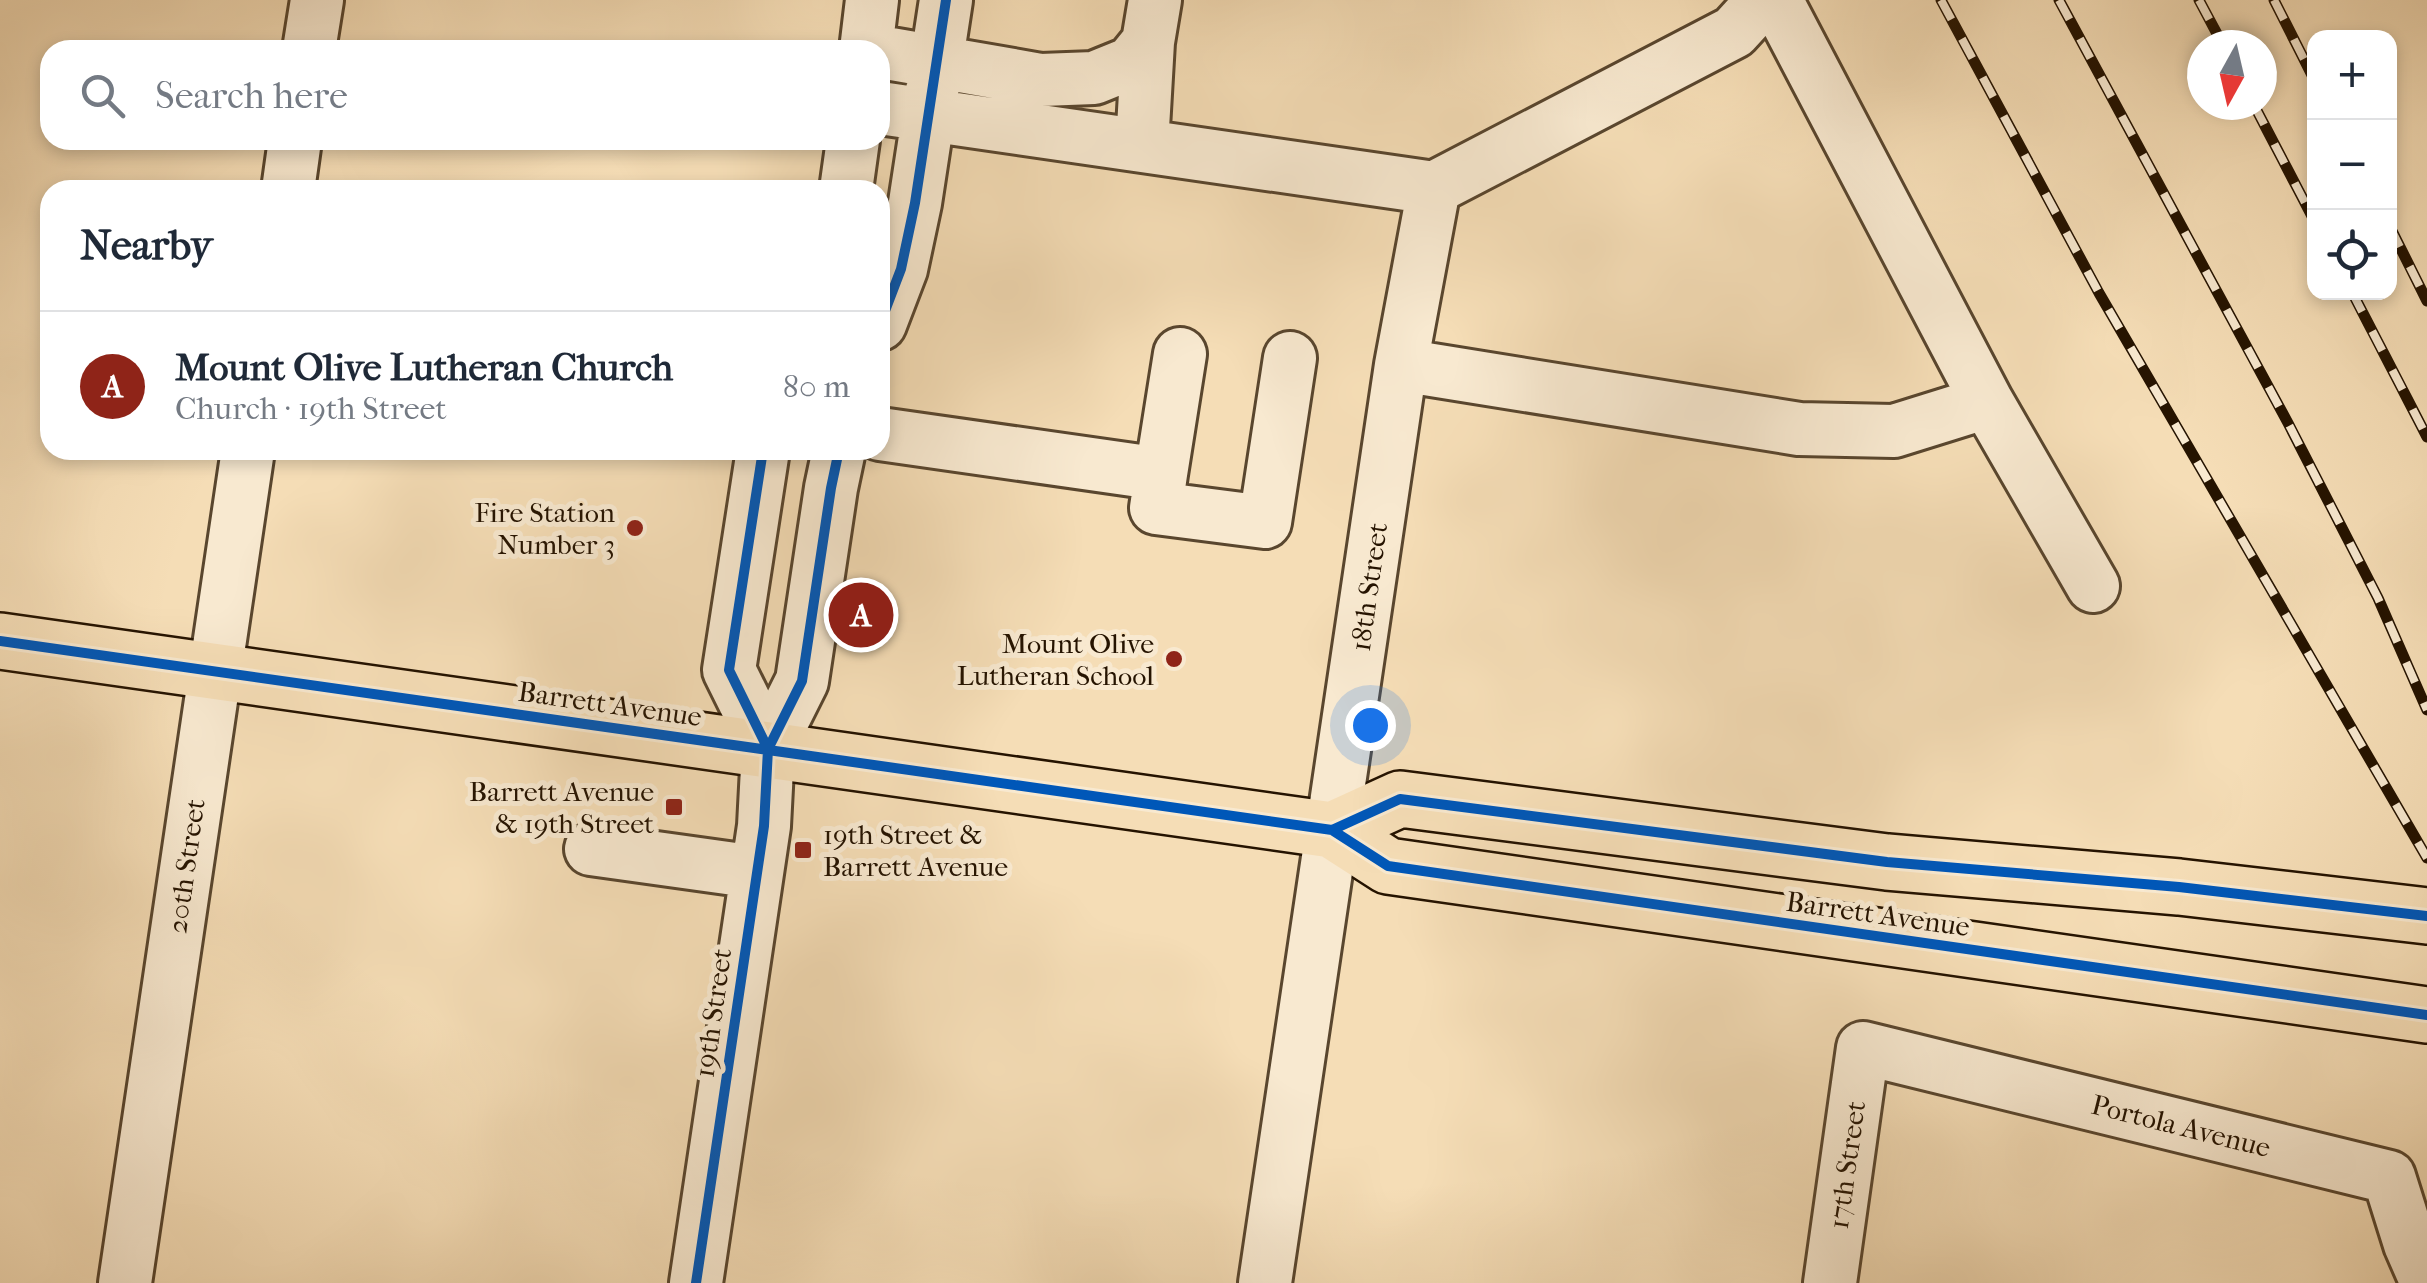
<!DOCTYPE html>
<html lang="en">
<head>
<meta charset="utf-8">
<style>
	:root { --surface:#fff; --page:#f6f6f7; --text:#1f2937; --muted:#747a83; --line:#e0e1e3; --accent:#8f2418 }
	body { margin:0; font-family:"IM FELL French Canon",serif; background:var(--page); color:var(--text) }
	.controls { position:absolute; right:30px; top:30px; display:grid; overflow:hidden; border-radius:20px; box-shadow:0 5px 15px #0003 }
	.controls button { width:90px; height:90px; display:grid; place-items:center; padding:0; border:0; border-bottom:2px solid var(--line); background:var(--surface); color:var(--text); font:50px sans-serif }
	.compass { position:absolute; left:2187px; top:30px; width:90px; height:90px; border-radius:50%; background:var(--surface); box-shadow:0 5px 15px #0003; rotate:188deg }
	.you { position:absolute; left:1370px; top:725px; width:35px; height:35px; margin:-25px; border:8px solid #fff; border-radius:50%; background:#1a73e8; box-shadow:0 0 0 15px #1a73e833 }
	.badge { display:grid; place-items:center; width:65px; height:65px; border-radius:50%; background:var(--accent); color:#fff; font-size:32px; font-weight:700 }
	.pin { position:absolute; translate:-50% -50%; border:5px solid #fff; box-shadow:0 2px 10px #0006 }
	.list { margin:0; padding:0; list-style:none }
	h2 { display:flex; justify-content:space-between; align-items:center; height:130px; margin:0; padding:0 40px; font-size:42px }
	h2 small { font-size:32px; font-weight:400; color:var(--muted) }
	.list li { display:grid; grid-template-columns:65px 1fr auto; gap:30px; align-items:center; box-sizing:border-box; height:150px; padding:0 40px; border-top:2px solid var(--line) }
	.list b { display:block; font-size:38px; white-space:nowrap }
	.list p { margin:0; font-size:32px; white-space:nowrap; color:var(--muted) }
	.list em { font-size:32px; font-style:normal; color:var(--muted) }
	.icon { flex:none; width:55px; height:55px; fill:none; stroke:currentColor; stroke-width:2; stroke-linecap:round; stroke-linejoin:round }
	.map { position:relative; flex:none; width:2427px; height:1283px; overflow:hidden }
	.search { position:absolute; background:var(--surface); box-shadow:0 5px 15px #0003; left:40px; top:40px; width:850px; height:110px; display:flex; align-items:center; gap:25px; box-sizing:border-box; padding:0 35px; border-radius:30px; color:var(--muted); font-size:38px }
	.panel { position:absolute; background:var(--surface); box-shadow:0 5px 15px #0003; left:40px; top:180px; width:850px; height:280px; border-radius:30px }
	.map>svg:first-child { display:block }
</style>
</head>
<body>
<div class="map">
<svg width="2427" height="1283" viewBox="0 0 2427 1283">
	<rect width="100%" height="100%" fill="#f5ddb6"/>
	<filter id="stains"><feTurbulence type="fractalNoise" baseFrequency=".002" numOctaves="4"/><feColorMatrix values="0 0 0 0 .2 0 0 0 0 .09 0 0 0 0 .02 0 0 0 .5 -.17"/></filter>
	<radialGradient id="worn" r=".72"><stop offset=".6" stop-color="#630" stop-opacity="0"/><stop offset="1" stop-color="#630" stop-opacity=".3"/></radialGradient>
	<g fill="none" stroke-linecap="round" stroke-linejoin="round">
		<defs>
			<path id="minor" d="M 309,50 L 317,0
				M 866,50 L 872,0
				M 880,52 L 1041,80 L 1094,78 L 1131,63 L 1148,42 L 1155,0
				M 880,108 L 1434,188 L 1734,32 L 1756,8 L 1758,0
				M 1142,145 L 1148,42
				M 288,190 L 295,140
				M 846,190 L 853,140
				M 880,324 L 901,269 L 915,203 L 946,0
				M 1401,365 L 1799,429 L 1894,431 L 1987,402 L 1776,0
				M 1987,402 L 2093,586
				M 880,434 L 1161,474 L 1180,354
				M 763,450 L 729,670 L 768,749
				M 1161,474 L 1156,508 L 1265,522 L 1290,358
				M 591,849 L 756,872
				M 125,1283 L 248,450
				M 696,1283 L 764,826 L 768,749 L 802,681 L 831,488 L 839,450
				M 1265,1283 L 1401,365 L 1434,188
				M 1830,1283 L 1863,1048 L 2389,1177 L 2410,1244 L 2427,1283"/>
			<path id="major" d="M 0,641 L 1332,830 L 1388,866 L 2427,1015
				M 1332,830 L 1400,799 L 1887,862 L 2179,887 L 2427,916"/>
		</defs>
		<use href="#minor" stroke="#59462e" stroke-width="58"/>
		<use href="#major" stroke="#251300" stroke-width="60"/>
		<use href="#minor" stroke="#f8e9d0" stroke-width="52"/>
		<use href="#major" stroke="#f5ddb6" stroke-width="55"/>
		<defs>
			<path id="rail" d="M 1941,0 L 2099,293 L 2427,858
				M 2059,0 L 2288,423 L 2378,598 L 2427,710
				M 2199,0 L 2223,45
				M 2274,0 L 2314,79
				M 2254,105 L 2314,220
				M 2390,227 L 2427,301
				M 2352,292 L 2427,437"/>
		</defs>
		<use href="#rail" stroke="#251300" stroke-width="11"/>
		<use href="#rail" stroke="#f8e9d0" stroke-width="8" stroke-dasharray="22" stroke-linecap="butt"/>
		<defs>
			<path id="cycleway" d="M 880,324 L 901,269 L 915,203 L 946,0
				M 763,450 L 729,670 L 768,749
				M 0,641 L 1332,830 L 1388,866 L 2427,1015
				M 1332,830 L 1400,799 L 1887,862 L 2179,887 L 2427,916
				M 696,1283 L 764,826 L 768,749 L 802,681 L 831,488 L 839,450"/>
		</defs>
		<use href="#cycleway" stroke="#f8e9d0" stroke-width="16"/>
		<use href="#cycleway" stroke="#0057b8" stroke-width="10"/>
	</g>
	<g fill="#8f2418" stroke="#f8e9d0" stroke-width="4">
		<circle cx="635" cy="528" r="10"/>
		<circle cx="1174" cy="659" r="10"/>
		<rect x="664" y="797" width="20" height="20" rx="5"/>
		<rect x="793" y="840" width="20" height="20" rx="5"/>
	</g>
	<g text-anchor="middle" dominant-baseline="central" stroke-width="10" stroke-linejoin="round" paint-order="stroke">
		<g font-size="28" fill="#251300" stroke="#f8e9d0" text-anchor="end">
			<text x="615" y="512">Fire Station<tspan x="615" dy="32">Number 3</tspan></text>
			<text x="1154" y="643">Mount Olive<tspan x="1154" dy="32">Lutheran School</tspan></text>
			<text x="654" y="791">Barrett Avenue<tspan x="654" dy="32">&amp; 19th Street</tspan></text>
			<text x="823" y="834" text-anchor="start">19th Street &amp;<tspan x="823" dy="32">Barrett Avenue</tspan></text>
		</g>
		<g font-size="28" fill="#251300" stroke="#f8e9d0">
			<text transform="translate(1369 587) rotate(-82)">18th Street</text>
			<text transform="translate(610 704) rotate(8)">Barrett Avenue</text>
			<text transform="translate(186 866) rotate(-82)">20th Street</text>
			<text transform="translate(1878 914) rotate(8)">Barrett Avenue</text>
			<text transform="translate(713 1013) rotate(-82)">19th Street</text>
			<text transform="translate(2181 1126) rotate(14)">Portola Avenue</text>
			<text transform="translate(1847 1165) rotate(-82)">17th Street</text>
		</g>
	</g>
	<rect width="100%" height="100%" filter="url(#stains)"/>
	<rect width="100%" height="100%" fill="url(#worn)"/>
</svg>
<div class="controls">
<button>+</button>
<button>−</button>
<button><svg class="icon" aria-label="locate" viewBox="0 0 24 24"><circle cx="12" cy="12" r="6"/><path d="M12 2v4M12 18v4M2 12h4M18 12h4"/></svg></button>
</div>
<svg class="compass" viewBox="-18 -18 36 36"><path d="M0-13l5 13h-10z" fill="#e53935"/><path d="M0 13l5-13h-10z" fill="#747a83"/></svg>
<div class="you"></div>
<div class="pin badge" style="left:861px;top:615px">A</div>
<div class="search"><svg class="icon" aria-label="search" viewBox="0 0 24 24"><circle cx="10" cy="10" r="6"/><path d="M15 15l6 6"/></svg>Search here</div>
<section class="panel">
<h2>Nearby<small></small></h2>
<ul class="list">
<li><span class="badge">A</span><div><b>Mount Olive Lutheran Church</b><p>Church · 19th Street</p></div><em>80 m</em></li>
</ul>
</section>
</div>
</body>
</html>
